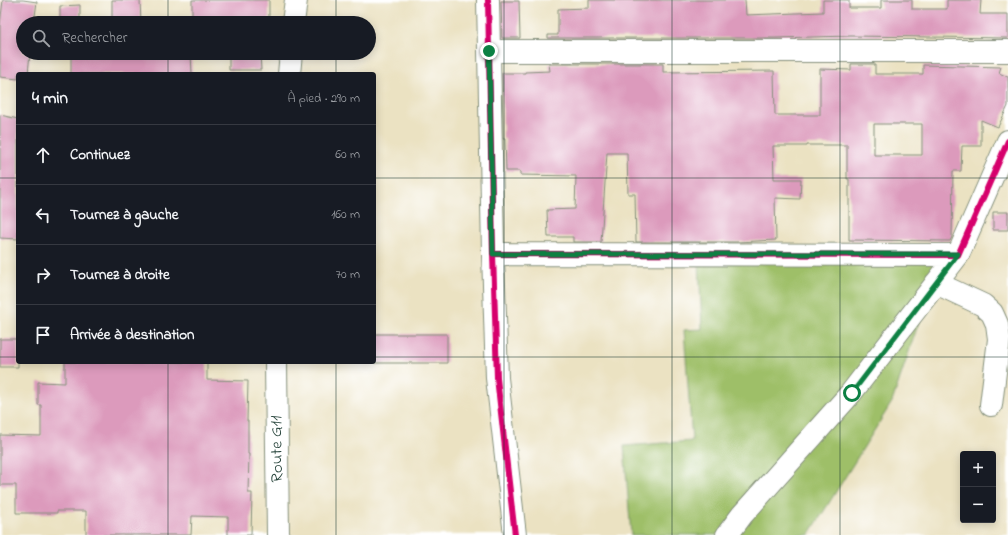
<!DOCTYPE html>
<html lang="fr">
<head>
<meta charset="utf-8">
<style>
	:root { --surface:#171b24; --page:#242831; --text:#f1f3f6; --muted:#9ea1a6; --line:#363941 }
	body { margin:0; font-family:"Indie Flower",sans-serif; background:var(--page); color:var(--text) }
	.controls { position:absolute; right:12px; bottom:12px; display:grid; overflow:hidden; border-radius:4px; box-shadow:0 2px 10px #0003 }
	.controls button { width:36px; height:36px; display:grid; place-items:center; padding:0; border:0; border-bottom:1px solid var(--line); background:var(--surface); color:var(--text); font:20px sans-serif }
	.stop { position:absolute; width:12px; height:12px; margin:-9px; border:3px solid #0b8043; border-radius:50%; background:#fff }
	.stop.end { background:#0b8043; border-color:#fff; box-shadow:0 1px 4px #0008 }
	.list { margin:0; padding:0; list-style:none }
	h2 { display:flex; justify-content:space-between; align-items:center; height:52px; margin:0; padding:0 16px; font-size:17px }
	h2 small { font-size:13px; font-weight:400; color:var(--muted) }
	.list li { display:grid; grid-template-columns:26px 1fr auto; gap:12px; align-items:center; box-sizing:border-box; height:60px; padding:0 16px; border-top:1px solid var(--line) }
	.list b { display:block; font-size:15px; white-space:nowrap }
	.list em { font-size:13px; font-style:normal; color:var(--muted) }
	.icon { flex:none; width:22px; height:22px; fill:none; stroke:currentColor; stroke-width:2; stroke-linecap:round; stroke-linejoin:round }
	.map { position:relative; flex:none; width:1008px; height:535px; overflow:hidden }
	.search { position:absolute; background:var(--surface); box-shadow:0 2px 10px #0003; left:16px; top:16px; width:360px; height:44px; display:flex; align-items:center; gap:10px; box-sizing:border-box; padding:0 14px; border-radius:22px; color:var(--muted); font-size:15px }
	.panel { position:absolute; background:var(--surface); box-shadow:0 2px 10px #0003; left:16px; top:72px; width:360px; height:292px; border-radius:4px }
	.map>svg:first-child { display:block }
</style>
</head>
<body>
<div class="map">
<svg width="1008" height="535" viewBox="0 0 1008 535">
	<rect width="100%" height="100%" fill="#fff"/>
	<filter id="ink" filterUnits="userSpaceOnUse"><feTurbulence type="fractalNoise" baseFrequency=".025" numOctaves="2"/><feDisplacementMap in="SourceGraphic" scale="8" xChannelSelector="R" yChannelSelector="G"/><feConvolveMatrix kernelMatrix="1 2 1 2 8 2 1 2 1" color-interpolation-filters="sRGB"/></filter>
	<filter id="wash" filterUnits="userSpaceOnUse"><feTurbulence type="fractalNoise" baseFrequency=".012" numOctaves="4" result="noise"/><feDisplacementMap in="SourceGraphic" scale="16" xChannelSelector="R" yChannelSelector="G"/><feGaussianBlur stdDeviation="0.9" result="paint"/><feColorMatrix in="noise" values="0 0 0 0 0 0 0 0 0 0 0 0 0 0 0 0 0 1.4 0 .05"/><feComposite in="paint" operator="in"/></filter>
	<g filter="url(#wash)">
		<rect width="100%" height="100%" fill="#ebe2c2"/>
		<path fill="#9ebf68" stroke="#5e7e4e" d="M 941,256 L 892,402 L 809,535 L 631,535 L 624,446 L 692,441 L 684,330 L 702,329 L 699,262 Z"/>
		<g id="blocks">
			<path fill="#dc9abc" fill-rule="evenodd" d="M 3,0 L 23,0 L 37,2 L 34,23 L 23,23 L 23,53 L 30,53 L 28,74 L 18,74 L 18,79 L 0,77 L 0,25 Z
				M 112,0 L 140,0 L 141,23 L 112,23 Z
				M 192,0 L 269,0 L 269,22 L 192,22 Z
				M 589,0 L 745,0 L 746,15 L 823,12 L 823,0 L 849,0 L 849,8 L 881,8 L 881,0 L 912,0 L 912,9 L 947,9 L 947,0 L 981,0 L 980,14 L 1008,14 L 1008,38 L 851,36 L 775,38 L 548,38 L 548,35 L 558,35 L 558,9 L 589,8 Z
				M 501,1 L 519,1 L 520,38 L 502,38 Z
				M 80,5 L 80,23 L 60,23 L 60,6 Z
				M 71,53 L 191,53 L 192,74 L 71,74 Z
				M 229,53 L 260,53 L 261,70 L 229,70 Z
				M 549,64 L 663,64 L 663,72 L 774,71 L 775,115 L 820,115 L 820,69 L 851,70 L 851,64 L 875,64 L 875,74 L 923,74 L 923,65 L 1001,67 L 999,73 L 1008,77 L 1008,106 L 998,127 L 981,120 L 981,146 L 962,146 L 961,171 L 953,171 L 952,237 L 950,241 L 849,240 L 849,179 L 847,179 L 847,145 L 807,145 L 807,146 L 773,146 L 774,179 L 801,179 L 800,199 L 775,198 L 776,240 L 737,242 L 636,242 L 635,194 L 628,194 L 627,153 L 607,153 L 601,242 L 573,242 L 573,237 L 548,237 L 547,210 L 575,209 L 576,176 L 520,175 L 520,171 L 506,171 L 505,139 L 503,139 L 502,73 L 525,73 L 525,72 L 550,71 ZM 874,124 L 922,124 L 922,155 L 874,155 Z
				M 0,115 L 18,119 L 18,239 L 0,238 Z
				M 993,212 L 1008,212 L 1008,230 L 993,230 Z
				M 374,334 L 447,334 L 447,363 L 374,363 Z
				M 0,339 L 18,339 L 18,367 L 0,367 Z
				M 65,362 L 207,362 L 207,380 L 248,381 L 247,421 L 248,421 L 248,454 L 249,454 L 248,493 L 252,493 L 251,535 L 228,535 L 228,517 L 192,516 L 191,535 L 86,535 L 86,511 L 57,511 L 57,513 L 16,513 L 16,485 L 0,485 L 0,435 L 41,436 L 41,405 L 38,405 L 38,382 L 65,383 Z"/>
		</g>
	</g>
	<g filter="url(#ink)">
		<use href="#blocks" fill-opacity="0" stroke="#85907b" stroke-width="1"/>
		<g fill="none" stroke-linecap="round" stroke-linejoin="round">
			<defs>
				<path id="minor" d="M 488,0 L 493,254 L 497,378 L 515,535
					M 489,51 L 1008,51
					M 493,254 L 958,255 L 1008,141
					M 936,283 L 983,305 L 992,313 L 997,324 L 999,339 L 991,405
					M 727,535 L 742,515 L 851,393 L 958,255"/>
				<path id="tertiary" d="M 293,23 L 296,0
					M 289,74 L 291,53
					M 276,362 L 278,535"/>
			</defs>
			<use href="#minor" stroke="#85907b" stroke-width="24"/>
			<use href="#tertiary" stroke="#85907b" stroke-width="24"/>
			<use href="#minor" stroke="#fff" stroke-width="22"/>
			<use href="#tertiary" stroke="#fff" stroke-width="22"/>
			<defs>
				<path id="cycleway" d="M 488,0 L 493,254 L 497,378 L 515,535
					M 493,254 L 958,255 L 1008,141"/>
			</defs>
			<use href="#cycleway" stroke="#fff" stroke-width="8"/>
			<use href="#cycleway" stroke="#d6006c" stroke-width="6"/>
		</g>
	</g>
	<g fill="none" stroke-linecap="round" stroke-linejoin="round" filter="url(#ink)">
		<path stroke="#0b8043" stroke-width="5" d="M 489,51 L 493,254 L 958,254 L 852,393"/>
	</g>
	<path fill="none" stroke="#1f3d34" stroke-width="1" stroke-opacity="0.55" d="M 168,0 L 168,23M 336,0 L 336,23M 504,0 L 504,535M 672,0 L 672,535M 840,0 L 840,535M 168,53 L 168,74M 336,53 L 336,74M 0,178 L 18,178M 374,178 L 1008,178M 0,357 L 18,357M 374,357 L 1008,357M 168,362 L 168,535M 336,362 L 336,535"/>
	<g text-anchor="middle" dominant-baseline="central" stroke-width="3" stroke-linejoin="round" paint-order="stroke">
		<g font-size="17" fill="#1f3d34" stroke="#fff">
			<text transform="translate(277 449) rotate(-91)">Route G11</text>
		</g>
	</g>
</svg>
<div class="controls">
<button>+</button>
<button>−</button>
</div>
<div class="stop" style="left:852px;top:393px"></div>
<div class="stop end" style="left:489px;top:51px"></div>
<div class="search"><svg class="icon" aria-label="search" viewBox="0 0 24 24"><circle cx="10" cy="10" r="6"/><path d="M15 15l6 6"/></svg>Rechercher</div>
<section class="panel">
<h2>4 min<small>À pied · 290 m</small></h2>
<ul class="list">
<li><svg class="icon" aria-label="ahead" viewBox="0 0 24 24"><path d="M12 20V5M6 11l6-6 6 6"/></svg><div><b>Continuez</b></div><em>60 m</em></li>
<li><svg class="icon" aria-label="left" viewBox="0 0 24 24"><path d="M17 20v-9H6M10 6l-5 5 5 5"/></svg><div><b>Tournez à gauche</b></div><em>160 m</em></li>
<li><svg class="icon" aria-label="right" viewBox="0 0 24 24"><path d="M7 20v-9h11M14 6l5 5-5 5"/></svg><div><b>Tournez à droite</b></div><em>70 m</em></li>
<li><svg class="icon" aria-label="arrive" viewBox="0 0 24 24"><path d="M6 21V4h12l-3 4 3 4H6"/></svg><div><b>Arrivée à destination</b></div></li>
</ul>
</section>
</div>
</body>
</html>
